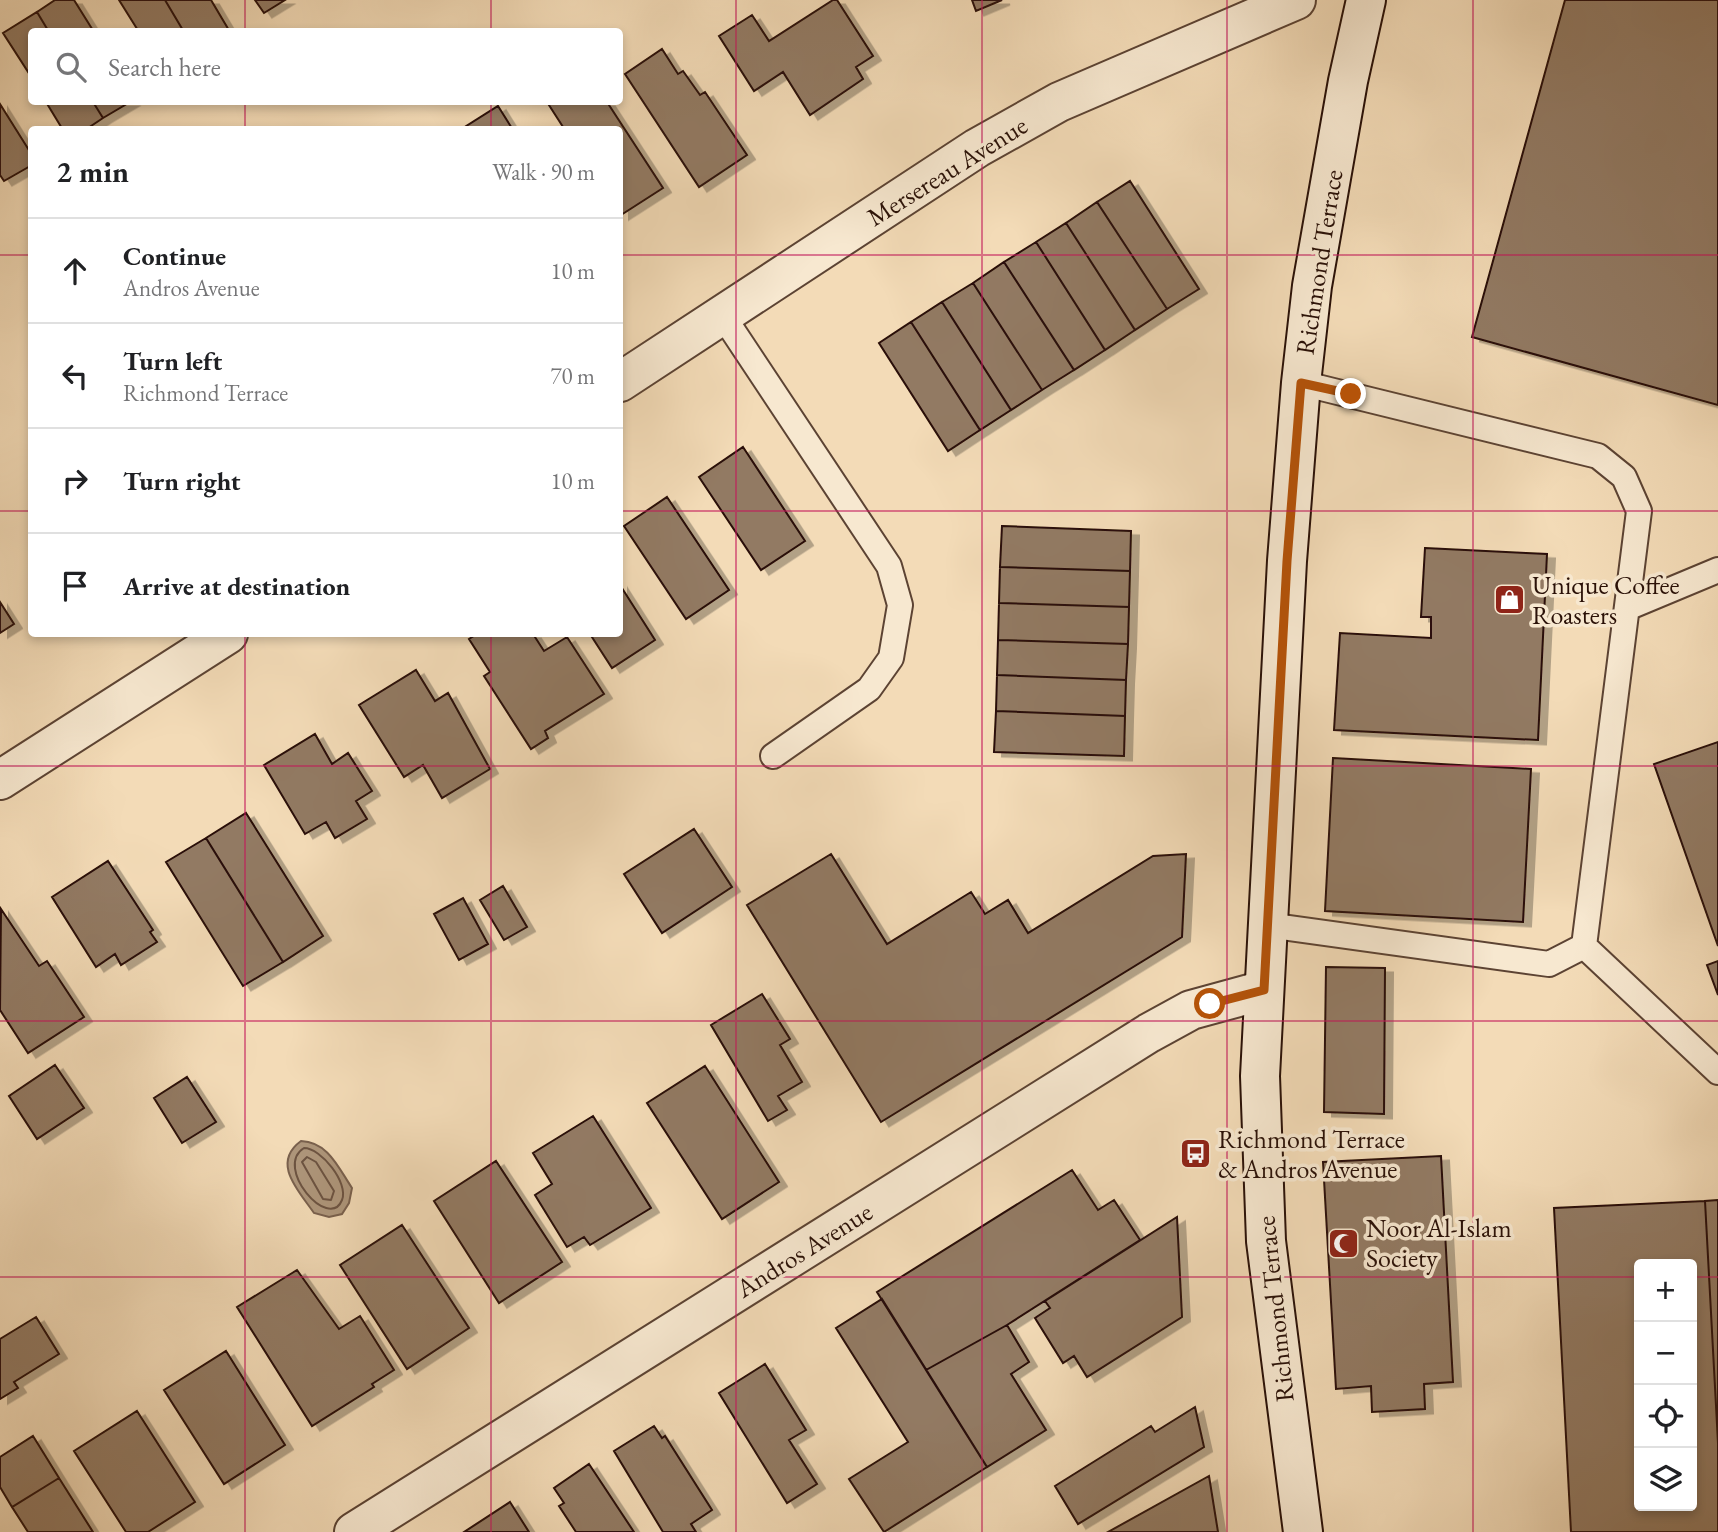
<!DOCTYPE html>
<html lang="en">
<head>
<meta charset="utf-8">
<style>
	:root { --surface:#fff; --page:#f6f6f6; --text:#202124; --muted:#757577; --line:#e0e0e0 }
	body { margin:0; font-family:"EB Garamond",serif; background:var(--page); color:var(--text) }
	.controls { position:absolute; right:21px; bottom:21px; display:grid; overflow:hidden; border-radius:7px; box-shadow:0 4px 10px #0003 }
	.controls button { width:63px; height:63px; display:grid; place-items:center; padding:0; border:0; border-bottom:2px solid var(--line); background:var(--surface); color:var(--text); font:35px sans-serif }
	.stop { position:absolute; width:21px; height:21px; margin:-16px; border:5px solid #b45309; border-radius:50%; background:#fff }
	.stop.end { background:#b45309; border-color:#fff; box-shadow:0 2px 7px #0008 }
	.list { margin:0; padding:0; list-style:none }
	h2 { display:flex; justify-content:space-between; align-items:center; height:91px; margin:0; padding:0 28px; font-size:30px }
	h2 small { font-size:23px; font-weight:400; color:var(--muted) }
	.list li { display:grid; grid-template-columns:46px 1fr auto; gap:21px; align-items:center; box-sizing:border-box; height:105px; padding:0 28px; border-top:2px solid var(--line) }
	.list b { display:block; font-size:26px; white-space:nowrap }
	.list p { margin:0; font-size:23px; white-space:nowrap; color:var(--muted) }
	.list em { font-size:23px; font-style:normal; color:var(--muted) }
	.icon { flex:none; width:38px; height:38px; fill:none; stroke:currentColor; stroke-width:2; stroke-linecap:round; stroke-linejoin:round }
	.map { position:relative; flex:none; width:1718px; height:1532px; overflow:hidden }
	.search { position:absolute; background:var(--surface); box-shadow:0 4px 10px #0003; left:28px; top:28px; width:595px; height:77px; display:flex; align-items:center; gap:18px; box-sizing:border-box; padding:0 24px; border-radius:7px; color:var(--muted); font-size:26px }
	.panel { position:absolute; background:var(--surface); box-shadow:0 4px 10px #0003; left:28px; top:126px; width:595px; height:511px; border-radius:7px }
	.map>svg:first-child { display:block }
</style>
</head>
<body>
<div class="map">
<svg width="1718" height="1532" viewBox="0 0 1718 1532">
	<defs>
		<filter id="shadow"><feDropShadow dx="8" dy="4.5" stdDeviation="0" flood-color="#0004"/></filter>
	</defs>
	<rect width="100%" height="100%" fill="#f3dbb7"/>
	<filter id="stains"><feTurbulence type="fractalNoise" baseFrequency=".00286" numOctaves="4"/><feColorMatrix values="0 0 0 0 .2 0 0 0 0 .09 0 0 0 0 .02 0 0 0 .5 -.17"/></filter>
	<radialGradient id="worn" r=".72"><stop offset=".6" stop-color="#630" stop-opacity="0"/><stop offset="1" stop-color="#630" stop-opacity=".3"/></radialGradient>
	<path fill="#ae967b" stroke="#79604d" stroke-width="2" d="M 301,1141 C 328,1142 338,1167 352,1188 L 349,1203 L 342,1214 L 329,1217 L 314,1213 C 298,1190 271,1163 301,1141 Z"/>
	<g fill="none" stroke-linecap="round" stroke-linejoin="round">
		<path stroke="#6c5341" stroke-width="2" d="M 304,1148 C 321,1148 349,1183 342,1200 C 329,1232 273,1167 304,1148 Z
			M 307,1157 L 316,1162 L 334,1191 L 331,1200 L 323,1199 L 302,1162 Z"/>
	</g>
	<path fill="#927a63" stroke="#291007" stroke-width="2" fill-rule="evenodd" filter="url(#shadow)" d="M 55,0 L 74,0 L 94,32 L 49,32 L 37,12 Z
		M 119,0 L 165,0 L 184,32 L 139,32 Z
		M 165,0 L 211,0 L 230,32 L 184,32 Z
		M 255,0 L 285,0 L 264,13 Z
		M 833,0 L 837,0 L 873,56 L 856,67 L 863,79 L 810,115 L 783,72 L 754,91 L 719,36 L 752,15 L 769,41 Z
		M 972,0 L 1002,0 L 976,11 Z
		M 1565,0 L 1718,0 L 1718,405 L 1472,337 Z
		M 37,12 L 49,32 L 32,32 L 32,78 L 3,33 Z
		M 662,49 L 678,74 L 683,71 L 700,95 L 705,92 L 747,155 L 699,187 L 625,74 Z
		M 46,102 L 93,102 L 103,118 L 85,130 L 63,130 Z
		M 93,102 L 130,102 L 103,118 Z
		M 547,102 L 607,102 L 663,188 L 621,215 L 620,130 L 565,130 Z
		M 0,104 L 32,155 L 32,165 L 4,181 L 0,175 Z
		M 498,106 L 513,130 L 460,130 Z
		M 1130,181 L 1199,289 L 1167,309 L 1097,202 Z
		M 1097,202 L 1167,309 L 1135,330 L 1066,223 Z
		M 1066,223 L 1135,330 L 1105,350 L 1036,242 Z
		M 1036,242 L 1105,350 L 1074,370 L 1004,262 Z
		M 1004,262 L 1074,370 L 1042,390 L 973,283 Z
		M 973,283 L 1042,390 L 1011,410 L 942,302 Z
		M 942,302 L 1011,410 L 980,430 L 911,322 Z
		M 911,322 L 980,430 L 948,451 L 879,343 Z
		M 743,447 L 805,541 L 761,570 L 699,477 Z
		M 667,497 L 729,590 L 686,619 L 624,526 Z
		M 1002,526 L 1131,531 L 1130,571 L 1000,567 Z
		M 1425,548 L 1547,554 L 1538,740 L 1334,730 L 1340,633 L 1431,638 L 1431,617 L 1421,617 Z
		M 1000,567 L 1130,571 L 1129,607 L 999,603 Z
		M 620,585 L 655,640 L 612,668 L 590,634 L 620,634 Z
		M 0,602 L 14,624 L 0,633 Z
		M 999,603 L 1129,607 L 1128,644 L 998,640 Z
		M 477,634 L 533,634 L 544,651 L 567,637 L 604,694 L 545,731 L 548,738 L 531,749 L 484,676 L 490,672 L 469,639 Z
		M 998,640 L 1128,644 L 1126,680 L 997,675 Z
		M 416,670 L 435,701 L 448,693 L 490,769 L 442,798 L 423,765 L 404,777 L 359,705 Z
		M 997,675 L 1126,680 L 1125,716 L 996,711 Z
		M 996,711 L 1125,716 L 1124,756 L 994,752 Z
		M 315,734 L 332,764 L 348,753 L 372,791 L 356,801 L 367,819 L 335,838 L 326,822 L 305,834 L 264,765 Z
		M 1718,742 L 1718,946 L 1654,764 Z
		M 1333,758 L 1531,769 L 1523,922 L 1325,911 Z
		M 246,813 L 323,936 L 283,962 L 206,838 Z
		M 694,829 L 732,887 L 662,933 L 624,874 Z
		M 206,838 L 283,962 L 243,986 L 166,862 Z
		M 831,854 L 887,944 L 971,892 L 985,914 L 1008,900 L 1028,933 L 1153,856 L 1186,854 L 1182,937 L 881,1122 L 747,905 Z
		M 108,861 L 153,930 L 150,932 L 157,942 L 121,965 L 115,954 L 96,967 L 52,897 Z
		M 503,886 L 527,927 L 504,940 L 480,900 Z
		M 463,898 L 488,944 L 459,960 L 434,914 Z
		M 1,909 L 39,966 L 47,961 L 84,1017 L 28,1053 L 0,1010 Z
		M 1718,961 L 1718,995 L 1707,965 Z
		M 1326,967 L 1385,968 L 1384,1114 L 1324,1112 Z
		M 762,994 L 790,1039 L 780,1045 L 802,1082 L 778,1096 L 787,1110 L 768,1121 L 711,1025 Z
		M 55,1065 L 84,1108 L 37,1139 L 9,1096 Z
		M 705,1066 L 779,1182 L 722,1219 L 647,1103 Z
		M 187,1077 L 216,1122 L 182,1143 L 154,1098 Z
		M 593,1116 L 651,1208 L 590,1245 L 584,1237 L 567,1247 L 535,1195 L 552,1184 L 533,1153 Z
		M 1441,1156 L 1453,1382 L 1424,1384 L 1425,1409 L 1372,1412 L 1371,1386 L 1336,1389 L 1323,1162 Z
		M 496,1161 L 562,1262 L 499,1303 L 434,1201 Z
		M 1072,1170 L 1098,1210 L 1114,1200 L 1140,1240 L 1007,1325 L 926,1370 L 877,1292 Z
		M 1718,1200 L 1718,1443 L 1705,1201 Z
		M 1705,1201 L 1718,1443 L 1718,1532 L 1571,1532 L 1554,1208 ZM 1639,1264 L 1692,1264 L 1692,1506 L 1639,1506 Z
		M 1177,1217 L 1182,1317 L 1087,1377 L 1074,1356 L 1063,1363 L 1035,1318 L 1050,1308 L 1045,1301 Z
		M 402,1225 L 469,1328 L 407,1369 L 340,1265 Z
		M 297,1270 L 339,1329 L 360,1316 L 394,1370 L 372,1384 L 374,1387 L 312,1426 L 237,1307 Z
		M 882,1299 L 987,1467 L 884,1532 L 849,1479 L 908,1442 L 836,1328 Z
		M 36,1317 L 59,1354 L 14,1382 L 18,1388 L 0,1399 L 0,1339 Z
		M 1007,1325 L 1029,1362 L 1011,1374 L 1046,1430 L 987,1467 L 926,1370 Z
		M 226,1351 L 285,1445 L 224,1484 L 164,1390 Z
		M 765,1364 L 806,1430 L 789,1440 L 817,1484 L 787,1503 L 719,1393 Z
		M 1195,1407 L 1204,1447 L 1078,1524 L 1055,1486 L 1151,1426 L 1155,1432 Z
		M 137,1411 L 195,1502 L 148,1532 L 126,1532 L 74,1451 Z
		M 654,1426 L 662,1438 L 665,1436 L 712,1510 L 691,1524 L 696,1532 L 663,1532 L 614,1451 Z
		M 33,1436 L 59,1478 L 12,1507 L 0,1487 L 0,1457 Z
		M 589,1464 L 634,1532 L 576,1532 L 559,1506 L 564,1503 L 554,1488 Z
		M 1209,1476 L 1218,1532 L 1108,1532 Z
		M 59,1478 L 93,1532 L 28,1532 L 12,1507 Z
		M 510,1502 L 529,1532 L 464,1532 Z"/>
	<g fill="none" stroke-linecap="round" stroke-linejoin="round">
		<defs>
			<path id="service" d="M 723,316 L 889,566 L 900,605 L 891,658 L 869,689 L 773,756
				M 1627,608 L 1718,570
				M 1268,925 L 1549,964 L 1584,946 L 1639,511 L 1624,477 L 1598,456 L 1301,383
				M 1584,946 L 1718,1072"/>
			<path id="minor" d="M 620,382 L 977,148 L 1059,102 L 1296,0
				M 0,780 L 228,634
				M 354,1532 L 1149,1033 L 1191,1010 L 1264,990"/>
			<path id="secondary" d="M 1303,1532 L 1266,1241 L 1260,1076 L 1287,561 L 1301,383 L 1312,286 L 1348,81 L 1366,0"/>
		</defs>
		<use href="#service" stroke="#5c4333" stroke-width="28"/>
		<use href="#minor" stroke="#5c4333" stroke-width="42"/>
		<use href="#secondary" stroke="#291007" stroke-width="42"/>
		<use href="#service" stroke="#f7e8d0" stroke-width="24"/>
		<use href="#minor" stroke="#f7e8d0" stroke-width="38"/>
		<use href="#secondary" stroke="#f7e8d0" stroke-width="38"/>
	</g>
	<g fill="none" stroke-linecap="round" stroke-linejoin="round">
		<path stroke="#b45309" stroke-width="9" d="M 1210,1004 L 1264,990 L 1287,561 L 1301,383 L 1351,394"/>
	</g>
	<path fill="none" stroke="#c2185b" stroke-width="2" stroke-opacity="0.55" d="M 245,0 L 245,32M 491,0 L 491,32M 736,0 L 736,1532M 982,0 L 982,1532M 1227,0 L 1227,1532M 1473,0 L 1473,1532M 245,102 L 245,130M 491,102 L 491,130M 0,255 L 32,255M 620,255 L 1718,255M 0,511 L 32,511M 620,511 L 1718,511M 245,634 L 245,1532M 491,634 L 491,1532M 0,766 L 1718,766M 0,1021 L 1718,1021M 0,1277 L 1639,1277M 1692,1277 L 1718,1277"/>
	<defs>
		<symbol id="shop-square" viewBox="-11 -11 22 22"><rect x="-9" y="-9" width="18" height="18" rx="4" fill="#8f2418" stroke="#f7e8d0"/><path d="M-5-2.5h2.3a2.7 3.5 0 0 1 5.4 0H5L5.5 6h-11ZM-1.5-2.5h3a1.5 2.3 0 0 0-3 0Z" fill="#fff"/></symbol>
		<symbol id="bus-square" viewBox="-11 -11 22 22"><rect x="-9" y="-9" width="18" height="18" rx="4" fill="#8f2418" stroke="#f7e8d0"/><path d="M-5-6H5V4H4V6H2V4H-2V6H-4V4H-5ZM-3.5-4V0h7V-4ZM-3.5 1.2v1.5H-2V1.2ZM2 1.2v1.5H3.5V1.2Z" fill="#fff"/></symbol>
		<symbol id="mosque-square" viewBox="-11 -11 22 22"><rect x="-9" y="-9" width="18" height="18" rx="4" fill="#8f2418" stroke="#f7e8d0"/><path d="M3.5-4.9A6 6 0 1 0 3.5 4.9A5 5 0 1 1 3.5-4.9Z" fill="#fff"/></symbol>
	</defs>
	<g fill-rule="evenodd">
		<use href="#shop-square" x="1492" y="582" width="35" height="35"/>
		<use href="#bus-square" x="1178" y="1136" width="35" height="35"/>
		<use href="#mosque-square" x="1326" y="1226" width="35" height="35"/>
	</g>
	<g text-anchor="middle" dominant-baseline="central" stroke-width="7" stroke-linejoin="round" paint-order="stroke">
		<g font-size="26" fill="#291007" stroke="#f7e8d0">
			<text transform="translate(947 171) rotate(-32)">Mersereau Avenue</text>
			<text transform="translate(1319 262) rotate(-81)">Richmond Terrace</text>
			<text transform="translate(804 1250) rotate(-32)">Andros Avenue</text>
			<text transform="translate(1275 1309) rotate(-96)">Richmond Terrace</text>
		</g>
		<g font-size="26" fill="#291007" stroke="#f7e8d0" text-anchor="start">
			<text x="1532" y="585">Unique Coffee<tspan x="1532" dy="30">Roasters</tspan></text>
			<text x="1218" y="1139">Richmond Terrace<tspan x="1218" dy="30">&amp; Andros Avenue</tspan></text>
			<text x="1366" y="1228">Noor Al-Islam<tspan x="1366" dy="30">Society</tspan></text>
		</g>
	</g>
	<rect width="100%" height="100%" filter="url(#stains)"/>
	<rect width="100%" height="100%" fill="url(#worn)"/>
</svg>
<div class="controls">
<button>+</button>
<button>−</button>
<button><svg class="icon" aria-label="locate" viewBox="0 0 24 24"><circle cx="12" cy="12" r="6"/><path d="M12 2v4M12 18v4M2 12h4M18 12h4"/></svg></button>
<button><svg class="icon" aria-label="layers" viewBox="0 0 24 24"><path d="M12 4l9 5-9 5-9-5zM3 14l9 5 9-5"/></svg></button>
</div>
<div class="stop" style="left:1210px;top:1004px"></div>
<div class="stop end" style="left:1351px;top:394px"></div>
<div class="search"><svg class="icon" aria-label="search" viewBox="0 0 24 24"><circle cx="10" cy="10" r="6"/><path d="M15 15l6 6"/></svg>Search here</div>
<section class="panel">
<h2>2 min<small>Walk · 90 m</small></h2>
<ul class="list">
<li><svg class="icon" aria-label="ahead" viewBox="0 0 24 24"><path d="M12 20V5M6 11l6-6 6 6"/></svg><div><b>Continue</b><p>Andros Avenue</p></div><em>10 m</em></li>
<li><svg class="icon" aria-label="left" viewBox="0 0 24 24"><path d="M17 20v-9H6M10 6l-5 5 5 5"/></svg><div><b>Turn left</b><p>Richmond Terrace</p></div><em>70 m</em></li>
<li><svg class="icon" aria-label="right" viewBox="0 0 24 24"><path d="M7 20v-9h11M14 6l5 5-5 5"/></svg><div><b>Turn right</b></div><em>10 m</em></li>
<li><svg class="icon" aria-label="arrive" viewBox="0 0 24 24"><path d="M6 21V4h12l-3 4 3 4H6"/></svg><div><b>Arrive at destination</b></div></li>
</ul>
</section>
</div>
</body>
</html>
